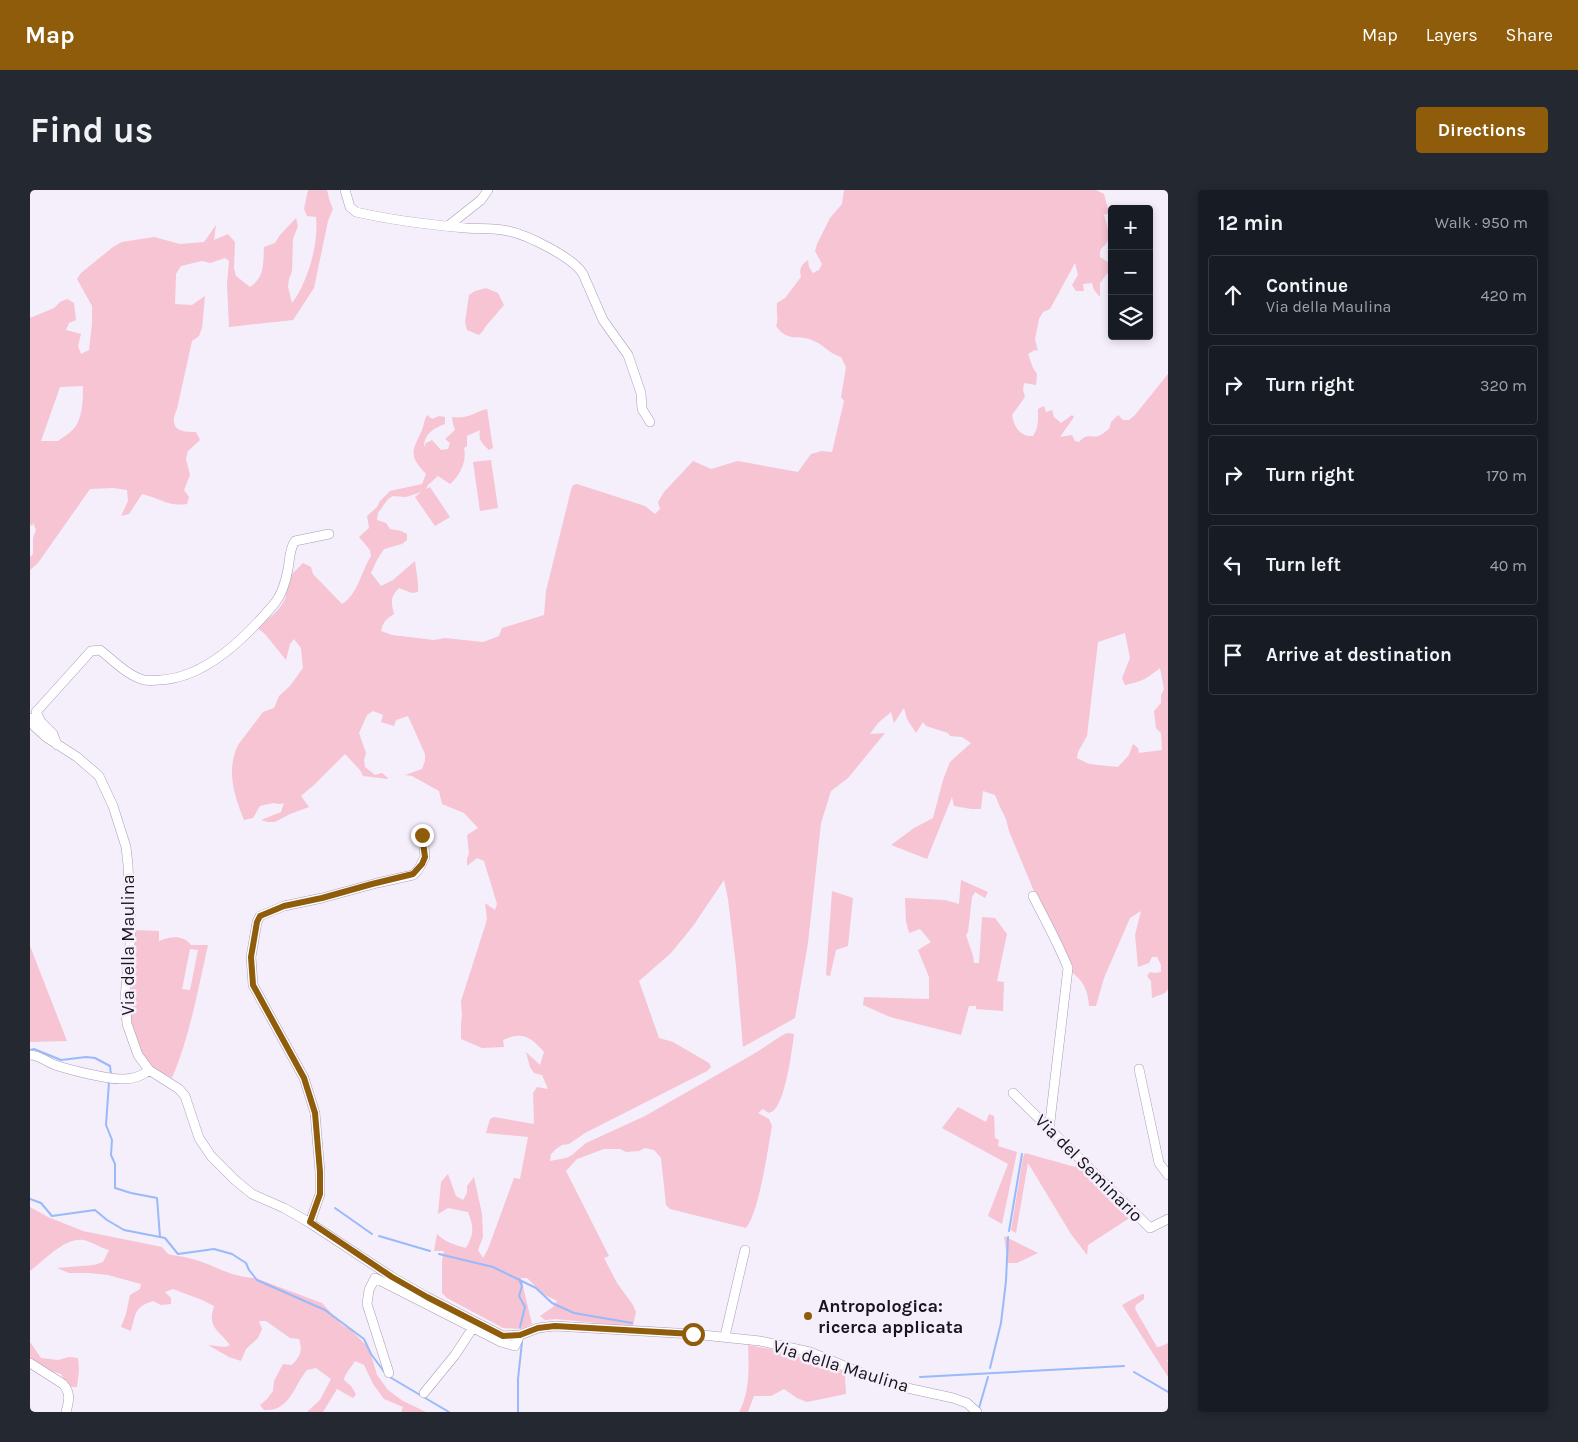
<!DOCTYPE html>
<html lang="en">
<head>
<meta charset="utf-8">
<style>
	:root { --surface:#171b24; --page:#242831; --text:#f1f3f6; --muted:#9ea1a6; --line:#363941; --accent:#8e5c0a }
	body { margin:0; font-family:Karla,sans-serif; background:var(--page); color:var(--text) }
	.controls { position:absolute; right:15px; top:15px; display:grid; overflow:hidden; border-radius:5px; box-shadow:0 2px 8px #0003 }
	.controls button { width:45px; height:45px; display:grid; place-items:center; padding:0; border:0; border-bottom:1px solid var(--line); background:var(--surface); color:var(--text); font:25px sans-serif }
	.stop { position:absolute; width:15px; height:15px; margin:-11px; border:4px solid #8e5c0a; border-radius:50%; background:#fff }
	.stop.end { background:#8e5c0a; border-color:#fff; box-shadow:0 1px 5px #0008 }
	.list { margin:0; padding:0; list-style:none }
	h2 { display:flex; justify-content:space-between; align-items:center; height:65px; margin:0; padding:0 20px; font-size:21px }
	h2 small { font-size:16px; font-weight:400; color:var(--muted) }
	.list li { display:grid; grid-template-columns:32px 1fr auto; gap:15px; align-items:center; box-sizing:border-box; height:80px; margin:0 10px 10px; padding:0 10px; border:1px solid var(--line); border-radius:5px }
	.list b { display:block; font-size:19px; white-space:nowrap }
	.list p { margin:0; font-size:16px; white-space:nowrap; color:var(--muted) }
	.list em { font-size:16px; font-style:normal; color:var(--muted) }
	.icon { flex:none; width:28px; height:28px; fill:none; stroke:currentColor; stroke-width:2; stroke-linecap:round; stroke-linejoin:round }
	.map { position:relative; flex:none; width:1138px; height:1222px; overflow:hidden; border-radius:5px }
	header { display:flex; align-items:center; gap:30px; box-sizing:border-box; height:70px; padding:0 25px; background:var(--accent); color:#fff }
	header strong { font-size:24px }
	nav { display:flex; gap:28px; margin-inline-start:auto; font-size:18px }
	.intro { display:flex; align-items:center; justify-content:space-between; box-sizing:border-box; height:120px; padding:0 30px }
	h1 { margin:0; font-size:35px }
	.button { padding:12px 22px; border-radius:5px; background:var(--accent); color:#fff; font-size:18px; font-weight:700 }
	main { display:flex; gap:30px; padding:0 30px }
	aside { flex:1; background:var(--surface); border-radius:5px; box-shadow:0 2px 8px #0003 }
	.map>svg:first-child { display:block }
</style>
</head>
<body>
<header>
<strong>Map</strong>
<nav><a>Map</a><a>Layers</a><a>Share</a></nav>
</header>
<div class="intro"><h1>Find us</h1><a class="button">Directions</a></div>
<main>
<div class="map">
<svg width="1138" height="1222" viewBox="0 0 1138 1222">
	<rect width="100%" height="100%" fill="#f5eefb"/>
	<path fill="#f6c4d3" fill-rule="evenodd" d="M 278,0 L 297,0 L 300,12 L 303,19 L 298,31 L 284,98 L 263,130 L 199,137 L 197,94 L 199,71 L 195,68 L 180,73 L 172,71 L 151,76 L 146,84 L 145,114 L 162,115 L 175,106 L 172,138 L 169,146 L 162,151 L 147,219 C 138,238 149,243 166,242 L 170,250 L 158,261 L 156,269 L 160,285 L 154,300 L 159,307 L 157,314 C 139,317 129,308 112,304 L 99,324 L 91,326 L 98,311 L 97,300 L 83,298 L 60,299 L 8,373 L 0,380 L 0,367 L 3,364 L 3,348 L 6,340 L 3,333 L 2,336 L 0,334 L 0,128 L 24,118 L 30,112 L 37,109 L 44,113 L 46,130 L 39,133 L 36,140 L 51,144 L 48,156 L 51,164 L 59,160 L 62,134 L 62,116 L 47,89 L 51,83 L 83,57 L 92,52 L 124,47 L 150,54 L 174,52 L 186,35 L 184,50 L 198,44 L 205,52 L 204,78 L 206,86 L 220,97 C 235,87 233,74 234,57 L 245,53 L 250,45 L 266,28 L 268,36 L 263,49 L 262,81 L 259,89 L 258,97 L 262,113 C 278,92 289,53 286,27 L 277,26 L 274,19 ZM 53,196 C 53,207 53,221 48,232 C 45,240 35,246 28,251 L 11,251 L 30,197 Z
		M 814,0 L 1066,0 L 1074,4 L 1079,23 L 1074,25 C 1076,32 1080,43 1078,50 C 1074,59 1070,55 1070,67 L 1081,74 L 1079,81 L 1070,93 L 1070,107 L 1064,100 L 1062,93 L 1053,94 L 1054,101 L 1046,101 L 1042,95 L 1048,85 L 1045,73 L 1020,119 L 1013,122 L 1009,129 L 1005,149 L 1008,161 L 1005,160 L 998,164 L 1003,178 L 1007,184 L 1006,195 L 994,193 L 993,200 L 995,207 L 982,225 C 984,237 990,247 1003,246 C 1009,237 1008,230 1008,219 L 1014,216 L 1016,222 L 1022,220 L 1024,227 L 1031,233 L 1042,225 L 1044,227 L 1030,247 L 1042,245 L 1045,251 L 1049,252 C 1057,243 1059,248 1068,246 C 1072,245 1076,241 1079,239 L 1081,232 L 1088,225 L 1093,230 L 1099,230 L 1105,225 L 1138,184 L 1138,799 L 1135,803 L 1122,808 L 1121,791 L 1117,786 L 1120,782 L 1125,783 L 1131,782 L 1131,775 L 1127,767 L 1122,767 L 1119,773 L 1108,777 L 1105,745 L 1111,721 L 1100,728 L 1074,788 L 1066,816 L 1059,816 C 1058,801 1054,792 1043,783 L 1008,711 L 979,641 L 976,629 L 970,617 L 965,605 L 953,601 L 951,619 L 941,619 L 924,616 L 922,607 L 897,669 L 861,655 L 884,638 L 903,628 L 913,590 L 920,572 L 941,553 L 932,547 L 920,546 L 918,543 L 896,536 L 893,532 L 886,543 L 877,529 L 874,518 L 864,533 L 861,522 L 848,533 L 840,544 L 855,543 L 818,588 L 801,601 L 791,633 L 778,753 L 765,828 L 713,857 L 706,776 L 698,709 L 694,690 L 663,736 L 641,763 L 609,791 L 629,848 L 643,852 L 679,873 L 681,877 L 677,881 L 555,943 L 539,954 L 532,955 L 526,959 L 521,964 L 520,971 L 536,968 L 542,965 L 556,953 L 615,926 L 727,862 L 751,846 L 757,843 L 764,844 C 762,861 756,906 745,919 C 744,921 741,922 739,923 L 733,919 L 728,923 L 739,929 L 742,936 C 738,958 729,1023 716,1038 L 640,1019 L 636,1015 L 631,968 L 624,960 L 615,958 L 609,961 L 596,962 L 590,959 L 574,959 L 547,969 L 536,981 L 579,1066 L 574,1068 L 587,1093 L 603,1115 L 606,1122 L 603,1135 L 596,1136 L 526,1129 L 515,1130 L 510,1126 L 523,1117 L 527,1111 L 513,1104 L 497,1088 L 491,1088 L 502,1134 L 491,1139 L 473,1138 L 417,1108 L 412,1103 L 412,1070 L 414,1061 L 404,1061 L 407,1044 C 415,1052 425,1055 436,1058 C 444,1044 444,1037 438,1022 L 418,1018 L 408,1024 L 411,992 L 418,984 L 426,1006 L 433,1010 L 437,1003 L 437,996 L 444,987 L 452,1024 L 453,1047 L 448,1060 L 453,1068 L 458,1059 L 484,988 L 490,989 L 498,947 L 456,943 L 460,929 L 464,927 L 504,934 L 503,903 L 507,897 L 518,899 L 512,885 L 504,883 L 500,877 L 496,862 L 510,875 L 514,862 C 501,847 492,841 473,850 L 474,857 L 452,858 L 431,849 L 431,833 L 432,826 L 431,811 L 455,736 L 457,729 L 455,713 L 465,720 L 467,714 L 454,671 L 447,668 L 437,676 L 437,669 L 439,663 L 437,645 L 448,638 L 434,623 L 412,614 L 409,601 L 382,586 L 375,585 L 392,579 L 395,571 L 395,564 L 378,526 L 366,530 L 364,536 L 351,532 L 353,525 L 343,521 L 337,525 L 329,543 L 336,563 L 334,570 L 335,577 L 345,585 L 352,583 L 359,589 L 333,586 L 330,580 L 315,564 L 285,594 L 271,606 L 279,617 L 260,624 L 245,632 L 238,632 L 231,630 L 251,622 L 254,613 L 250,614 L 243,613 L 230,616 L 223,628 L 214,630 C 204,605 196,581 208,555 L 233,522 L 244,518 L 249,506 L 260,496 L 273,478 L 271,458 L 264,449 L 260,454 L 256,470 L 235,444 L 226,437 C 238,429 249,422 255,409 C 257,403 256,395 257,389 L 273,373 L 281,377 L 283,384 L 312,414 C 328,404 331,382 341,366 L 340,360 L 329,347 L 339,338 L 337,326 L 347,317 L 350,311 L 360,301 L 392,294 L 396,284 C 379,265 381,263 392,240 C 394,235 394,230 397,225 L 402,229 L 409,226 L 415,227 L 415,234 C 404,238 394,244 394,257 L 396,253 L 402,250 L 411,260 L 418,259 L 420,253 L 415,249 L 425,240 L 423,234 L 422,227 C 439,229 442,223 457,219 L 463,258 L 459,260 C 452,253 448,250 450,240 L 437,246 L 437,256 L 434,258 C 437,271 430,286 420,294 L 408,286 L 398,295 L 396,299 L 400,297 L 420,327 L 405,336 L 385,307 L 391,302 L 376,307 L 363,306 L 358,309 L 348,323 L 347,330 L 356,333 L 360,339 L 371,341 L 377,344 L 377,350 L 372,354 L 354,359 L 347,370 L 341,383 L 351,396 L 363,390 L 385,371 C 386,379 389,396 388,402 L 382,403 L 369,398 C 360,407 361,412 364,424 C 356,429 353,432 351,441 L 362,445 L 404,450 L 415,448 L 453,452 L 469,446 L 472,438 L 514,425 L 516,401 L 541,300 L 543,295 L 547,294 L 615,316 L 625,324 L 630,319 L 628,312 L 634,302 L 663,271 L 681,279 L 708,271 L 768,282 L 781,264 L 792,261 L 802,262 L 814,211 L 811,207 L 816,177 L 811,167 C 800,164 794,155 784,151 C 769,143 759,154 746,136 C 749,128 746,122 747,113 L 755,108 L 771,87 C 769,79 771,75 778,70 L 779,77 L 783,83 L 789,80 L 792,74 L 785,61 L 787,54 L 800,28 L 812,14 ZM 1095,443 L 1100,468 L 1092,488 L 1095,495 C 1113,491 1116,489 1130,478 L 1134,499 L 1131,505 L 1131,513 L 1124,521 L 1126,538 L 1131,543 L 1132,560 L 1109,563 L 1108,558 L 1103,554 L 1099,565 L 1088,577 L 1059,574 L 1047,568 L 1048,562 L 1057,546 L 1068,452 Z
		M 456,98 L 468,103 L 474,115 L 456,136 L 453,141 L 449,145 L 437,140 L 435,132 L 439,105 L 445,101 Z
		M 461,270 L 468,318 L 450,321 L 443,272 Z
		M 931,690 L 958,702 L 955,708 L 945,702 L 942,707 L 938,742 L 936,745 L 943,766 L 944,773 L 949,773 L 952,727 L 965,728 L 977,744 L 967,791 L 974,792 L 973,821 L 946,819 L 946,816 L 939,816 L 931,845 L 860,827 L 833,815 L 834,807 L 899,809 L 899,787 L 888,760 L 901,752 L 890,739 L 879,743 L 876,731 L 875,708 L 915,710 L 929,714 Z
		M 802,701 L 823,708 L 818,756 L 806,760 L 800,786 L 796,785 Z
		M 104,740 L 129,741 L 129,751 C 140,747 152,744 161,755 L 178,755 C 168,799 160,846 142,888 C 131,882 117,877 111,865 C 92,829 101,779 104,740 ZM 160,759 L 168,760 L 160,800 L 152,799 Z
		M 0,756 L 37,851 L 0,852 Z
		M 928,917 L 956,932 L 959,924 L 964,926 L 965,948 L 969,950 L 968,956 L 987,962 L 972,1034 L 958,1026 L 978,974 L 912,938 Z
		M 995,963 L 1045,977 L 1047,974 L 1102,1025 L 1101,1027 L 1058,1055 L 1057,1065 L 1041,1044 L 998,973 L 986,1043 L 981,1040 L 993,967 Z
		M 0,1017 L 18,1027 L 53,1041 L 132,1057 L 138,1064 C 145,1066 151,1066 158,1068 C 182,1073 198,1087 225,1088 L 292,1113 L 312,1135 L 320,1139 L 339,1158 L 347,1185 L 358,1200 L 373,1211 L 396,1222 L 371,1222 L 373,1217 L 354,1209 L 343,1194 L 334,1175 L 325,1171 C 321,1178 315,1183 314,1190 L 321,1196 L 326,1204 L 323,1208 L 307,1199 L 293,1222 L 277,1222 L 290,1210 L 301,1189 L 286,1178 L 277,1180 C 264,1195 260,1222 234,1220 L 230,1215 L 237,1209 L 243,1201 L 244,1191 L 253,1174 L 262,1175 C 270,1166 273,1161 269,1149 L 260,1148 L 236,1131 L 229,1131 L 232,1139 L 228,1148 L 216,1159 L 211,1171 L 199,1167 L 178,1155 L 195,1157 L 200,1155 C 188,1139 177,1138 184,1116 L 172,1110 L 143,1099 L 135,1102 L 141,1108 L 141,1114 L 131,1115 L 123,1111 C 104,1117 106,1123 101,1141 L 91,1137 L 96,1124 L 100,1105 L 110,1099 L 111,1094 L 78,1085 L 59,1083 L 39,1083 L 27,1078 L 64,1075 L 73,1072 L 79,1060 C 71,1058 62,1052 54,1050 C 34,1047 14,1071 0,1081 L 0,1083 Z
		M 974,1046 L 1008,1063 L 987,1073 L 978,1073 Z
		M 1112,1104 L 1114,1104 L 1114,1109 L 1106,1115 L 1105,1119 L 1127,1157 L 1132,1156 L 1138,1153 L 1138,1170 L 1137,1171 L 1138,1173 L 1138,1187 L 1092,1115 Z
		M 0,1152 L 11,1168 L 28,1170 L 39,1167 L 48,1168 L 49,1180 L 47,1197 L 38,1197 L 31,1184 L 14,1179 L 0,1170 Z
		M 718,1155 L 756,1162 L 818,1183 L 815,1187 L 816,1204 L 777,1212 L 767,1208 L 754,1199 L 741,1206 L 724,1206 L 718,1222 L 709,1222 C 720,1203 719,1176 718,1155 Z"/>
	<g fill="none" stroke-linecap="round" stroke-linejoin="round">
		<path stroke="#98bafb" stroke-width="2" d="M 0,860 L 4,859 L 31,870 L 56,867 L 65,868 L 80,876 L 81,885
			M 79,892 L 76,935 L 82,950 L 81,965 L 85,974 L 85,998 L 101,1003 L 127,1008 L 130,1047
			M 0,1009 L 11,1013 L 22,1026 L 65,1020 L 77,1030 L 94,1040 L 135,1048 L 148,1064 L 184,1059 L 202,1064 L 216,1073 L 219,1080 L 227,1090 L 295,1120 L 334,1149 L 341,1164 L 355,1183
			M 305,1018 L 342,1044
			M 979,1041 L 992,964
			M 349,1046 L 400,1061
			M 409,1064 L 463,1077 L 506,1098 L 522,1113 L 544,1123 L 602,1133
			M 489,1089 L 492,1096 L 489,1106 L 495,1117 L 490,1137
			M 960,1178 L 971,1133 L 976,1091 L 978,1047
			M 1104,1182 L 1138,1202
			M 358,1186 L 419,1222
			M 890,1187 L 1094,1176
			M 949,1218 L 958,1187
			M 488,1222 L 488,1189 L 492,1152"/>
		<defs>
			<path id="minor" d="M 315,0 L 320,17 L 326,22 C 361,30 401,35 436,38 C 450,39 464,38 478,41 C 497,45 543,67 553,84 L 573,130 L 598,165 L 611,203 L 612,219 L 620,232
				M 418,36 L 451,10 L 458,0
				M 0,528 L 5,537 L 16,547 L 47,567 L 69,586 L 83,616 L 96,657 L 98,675 L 101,743 L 95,808 L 97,834 L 108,865 L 119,880 L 149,899 L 155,906 L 169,948 L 181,966 L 205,990 L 222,1004 L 254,1018 L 280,1033 L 362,1087 L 397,1107 L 473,1146 L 490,1145 L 508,1138 L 525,1136 L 663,1144 L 730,1151 L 780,1162 L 846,1189 L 868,1196 L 923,1208 L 937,1213 L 947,1222
				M 27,555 L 23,544 L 11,532 L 6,522 L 61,461 L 70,460 C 83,470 98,486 114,490 C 119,491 125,490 130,490 C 176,488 217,446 245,413 C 252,404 256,390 258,379 C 260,369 259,360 265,351 L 299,344
				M 1003,706 C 1015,730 1028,753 1038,778 L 1019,940
				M 0,865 C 10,865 16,872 25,875 C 40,880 80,890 94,889 C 104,889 112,886 119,880
				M 1109,879 L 1129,973 L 1138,985
				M 983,903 L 1120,1038 L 1138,1029
				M 280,1033 L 290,1004 L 290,982 L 285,923 L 274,888 L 223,795 L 221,767 L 227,732 L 230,726 L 254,716 L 292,708 L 347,693 L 383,685 L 388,680 L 395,667 L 393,645
				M 695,1146 L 715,1060
				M 0,1173 L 33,1194 C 41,1203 39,1211 36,1222
				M 359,1183 L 337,1114 L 339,1100 L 345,1088 L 471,1152 L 485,1156 L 490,1145
				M 394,1203 L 425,1165 L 446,1133"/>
		</defs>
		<use href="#minor" stroke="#ac9bb8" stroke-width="10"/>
		<use href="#minor" stroke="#fff" stroke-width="9"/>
	</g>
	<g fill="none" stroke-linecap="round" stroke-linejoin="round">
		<path stroke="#8e5c0a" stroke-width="6" d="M 392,645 L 395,667 L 392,674 L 383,684 L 342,694 L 292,708 L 254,716 L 230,726 L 227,732 L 221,767 L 223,795 L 274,888 L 285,923 L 290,982 L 290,1004 L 280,1032 L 362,1087 L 397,1107 L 473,1146 L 490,1145 L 508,1138 L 525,1136 L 663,1144"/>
	</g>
	<circle fill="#8e5c0a" stroke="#f5eefb" stroke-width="2" cx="778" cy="1126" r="5"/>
	<g text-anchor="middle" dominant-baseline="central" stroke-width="5" stroke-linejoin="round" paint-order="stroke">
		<g font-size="18" fill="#19131d" stroke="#f5eefb">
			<text transform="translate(98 755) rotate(-90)">Via della Maulina</text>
			<text transform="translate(1059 978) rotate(45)">Via del Seminario</text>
			<text transform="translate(811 1176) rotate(17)">Via della Maulina</text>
		</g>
		<g font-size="18" font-weight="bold" fill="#19131d" stroke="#f5eefb" text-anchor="start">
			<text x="788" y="1116">Antropologica:<tspan x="788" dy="21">ricerca applicata</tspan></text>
		</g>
	</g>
</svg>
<div class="controls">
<button>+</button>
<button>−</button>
<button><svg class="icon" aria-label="layers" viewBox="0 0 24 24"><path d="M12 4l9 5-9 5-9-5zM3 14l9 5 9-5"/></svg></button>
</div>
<div class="stop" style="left:663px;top:1144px"></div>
<div class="stop end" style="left:392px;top:645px"></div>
</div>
<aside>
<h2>12 min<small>Walk · 950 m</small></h2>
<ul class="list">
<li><svg class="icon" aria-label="ahead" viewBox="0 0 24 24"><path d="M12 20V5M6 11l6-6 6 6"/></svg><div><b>Continue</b><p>Via della Maulina</p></div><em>420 m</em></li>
<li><svg class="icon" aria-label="right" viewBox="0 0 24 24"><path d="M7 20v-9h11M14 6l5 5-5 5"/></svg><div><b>Turn right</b></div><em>320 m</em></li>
<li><svg class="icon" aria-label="right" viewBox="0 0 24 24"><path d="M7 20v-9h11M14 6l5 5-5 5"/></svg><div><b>Turn right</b></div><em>170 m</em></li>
<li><svg class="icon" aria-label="left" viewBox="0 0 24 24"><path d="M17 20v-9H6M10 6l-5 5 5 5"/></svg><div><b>Turn left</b></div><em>40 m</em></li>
<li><svg class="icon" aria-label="arrive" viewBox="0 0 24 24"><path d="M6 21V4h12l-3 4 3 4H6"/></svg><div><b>Arrive at destination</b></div></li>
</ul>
</aside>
</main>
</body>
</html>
